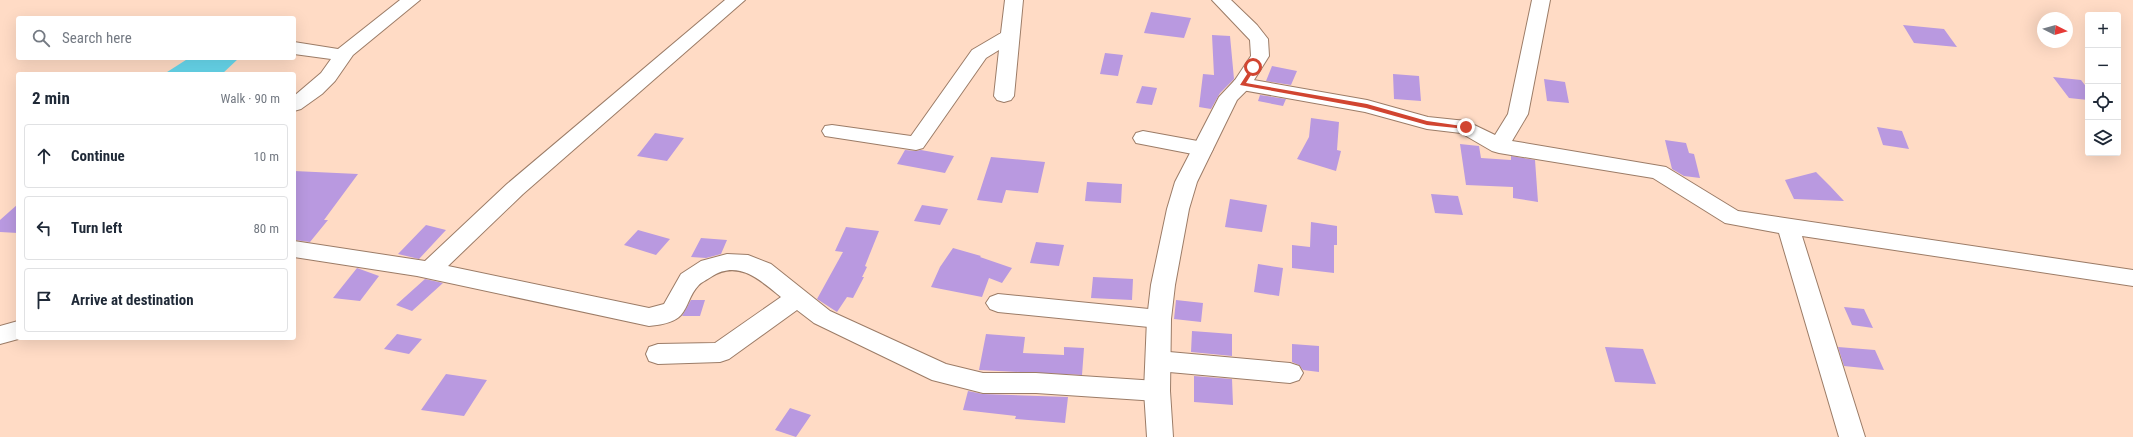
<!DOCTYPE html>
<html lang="en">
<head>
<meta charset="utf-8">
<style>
	:root { --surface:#fff; --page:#f6f6f7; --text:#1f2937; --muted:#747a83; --line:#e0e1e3 }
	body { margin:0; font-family:"Roboto Condensed",sans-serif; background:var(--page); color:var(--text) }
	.controls { position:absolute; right:12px; top:12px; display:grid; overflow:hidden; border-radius:4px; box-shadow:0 4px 16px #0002 }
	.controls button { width:36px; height:36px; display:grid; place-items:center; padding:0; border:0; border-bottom:1px solid var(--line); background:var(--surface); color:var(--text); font:20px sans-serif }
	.compass { position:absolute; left:2037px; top:12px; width:36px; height:36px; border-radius:50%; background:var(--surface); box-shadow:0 4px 16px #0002; rotate:96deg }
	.stop { position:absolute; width:12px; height:12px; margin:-9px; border:3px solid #d14531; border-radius:50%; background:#fff }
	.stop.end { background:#d14531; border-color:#fff; box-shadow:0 1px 4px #0008 }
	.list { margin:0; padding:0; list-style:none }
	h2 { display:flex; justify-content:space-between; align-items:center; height:52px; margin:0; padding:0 16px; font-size:17px }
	h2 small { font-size:13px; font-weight:400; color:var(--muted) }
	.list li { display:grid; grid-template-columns:26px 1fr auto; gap:12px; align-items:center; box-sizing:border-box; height:64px; margin:0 8px 8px; padding:0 8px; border:1px solid var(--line); border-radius:4px }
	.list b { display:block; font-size:15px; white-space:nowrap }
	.list em { font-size:13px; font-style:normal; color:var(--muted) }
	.icon { flex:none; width:22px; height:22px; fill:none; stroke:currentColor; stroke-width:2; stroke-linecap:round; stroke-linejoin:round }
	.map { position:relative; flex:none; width:2133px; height:437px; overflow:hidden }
	.search { position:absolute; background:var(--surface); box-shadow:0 4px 16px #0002; left:16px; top:16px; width:280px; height:44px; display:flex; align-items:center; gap:10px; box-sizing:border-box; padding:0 14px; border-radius:4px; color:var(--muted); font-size:15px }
	.panel { position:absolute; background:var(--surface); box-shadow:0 4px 16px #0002; left:16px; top:72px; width:280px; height:268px; border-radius:4px }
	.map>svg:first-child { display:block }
</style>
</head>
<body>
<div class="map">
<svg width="2133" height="437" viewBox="0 0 2133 437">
	<rect width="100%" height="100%" fill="#ffdbc5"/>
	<path fill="#67d7ec" d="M 189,58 L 239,58 L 222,74 L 164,74 Z"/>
	<path fill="#b999e0" d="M 1151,12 L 1191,18 L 1184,38 L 1144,33 Z
		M 1903,25 L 1944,29 L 1957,47 L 1914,43 Z
		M 1212,35 L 1230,36 L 1234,79 L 1220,93 L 1211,109 L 1199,107 L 1203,74 L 1214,75 Z
		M 1105,53 L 1123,55 L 1118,76 L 1100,74 Z
		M 1272,66 L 1297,71 L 1291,85 L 1266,81 Z
		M 1393,74 L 1419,76 L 1421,101 L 1394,99 Z
		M 2053,77 L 2081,80 L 2088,89 L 2088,100 L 2069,98 Z
		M 1544,79 L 1565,82 L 1569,103 L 1547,101 Z
		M 1142,86 L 1157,88 L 1152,105 L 1136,103 Z
		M 1260,95 L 1286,99 L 1283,106 L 1258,101 Z
		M 1311,118 L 1339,122 L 1337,150 L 1341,151 L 1336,171 L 1297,159 L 1309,137 Z
		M 1877,127 L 1902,131 L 1909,149 L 1883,145 Z
		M 655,133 L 684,138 L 667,161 L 637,156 Z
		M 1665,140 L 1686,143 L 1689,153 L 1694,154 L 1700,178 L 1684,176 L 1672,169 Z
		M 1460,144 L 1479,146 L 1481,158 L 1511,160 L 1511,156 L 1535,160 L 1538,202 L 1513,198 L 1513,187 L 1466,185 Z
		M 905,150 L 916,151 L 921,150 L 954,156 L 945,173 L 897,164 Z
		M 991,157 L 1045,162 L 1038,193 L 1006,190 L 1002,203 L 977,200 Z
		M 294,171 L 358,174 L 324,220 L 328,220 L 310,242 L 294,240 Z
		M 1816,172 L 1830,186 L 1844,201 L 1794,199 L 1785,180 Z
		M 1087,182 L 1122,184 L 1121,203 L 1085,201 Z
		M 1431,194 L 1458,196 L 1463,215 L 1435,213 Z
		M 1230,199 L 1267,205 L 1262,232 L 1225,227 Z
		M 18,204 L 18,233 L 0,232 L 0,220 Z
		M 922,205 L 948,209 L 940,225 L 914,221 Z
		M 1311,222 L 1337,226 L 1337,245 L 1334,245 L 1334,273 L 1292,268 L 1292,245 L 1310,247 Z
		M 426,225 L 446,230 L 419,259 L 398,254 Z
		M 846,227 L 879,231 L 865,266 L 867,267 L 862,277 L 864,277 L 853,298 L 847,297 L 837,312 L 817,299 L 843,252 L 835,251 Z
		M 638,230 L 670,239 L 656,255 L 624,245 Z
		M 701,238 L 727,240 L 721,254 L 706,258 L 691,257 Z
		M 1036,242 L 1064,245 L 1059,266 L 1030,263 Z
		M 953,248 L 981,256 L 980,257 L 1012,268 L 1002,283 L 989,278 L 982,297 L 931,287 L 940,267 Z
		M 1258,264 L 1283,268 L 1279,296 L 1254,292 Z
		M 357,268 L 379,276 L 360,301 L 333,298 Z
		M 1093,277 L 1133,279 L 1132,300 L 1091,298 Z
		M 425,279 L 443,283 L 412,311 L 396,305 Z
		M 691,300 L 705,300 L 700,316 L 682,316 Z
		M 1176,300 L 1203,303 L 1201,322 L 1174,319 Z
		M 1844,307 L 1864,309 L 1873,328 L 1852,325 Z
		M 1192,331 L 1232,334 L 1232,356 L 1191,352 Z
		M 397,334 L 422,339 L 409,354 L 384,349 Z
		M 986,334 L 1025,337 L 1023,353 L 1064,355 L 1064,347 L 1084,348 L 1082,375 L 979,370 Z
		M 1292,344 L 1319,346 L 1319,372 L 1303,370 L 1299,365 L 1292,362 Z
		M 1605,347 L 1643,349 L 1656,384 L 1615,382 Z
		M 1838,347 L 1875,350 L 1884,370 L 1844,366 Z
		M 446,374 L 487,380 L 464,416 L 421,410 Z
		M 1194,376 L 1232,379 L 1233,405 L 1194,402 Z
		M 968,391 L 983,394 L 1068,397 L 1065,423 L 1015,419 L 1016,416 L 963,410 Z
		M 790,408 L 811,415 L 796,437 L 775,430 Z"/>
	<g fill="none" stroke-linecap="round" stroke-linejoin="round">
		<defs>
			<path id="minor" d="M 400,0 L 420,0 L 353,55 L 335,81 L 322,94 L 301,109 L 294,111 L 294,96 L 321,73 L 331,59 L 294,54 L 294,42 L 338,49 Z
				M 725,0 L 745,0 L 523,194 L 448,266 L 649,308 L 664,304 L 681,274 L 701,261 L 727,254 L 748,255 L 771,264 L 830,311 L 946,364 L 983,373 L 1036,373 L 1157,381 L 1166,384 L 1170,391 L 1166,398 L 1157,401 L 1036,393 L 983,393 L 932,380 L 814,323 L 797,310 L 729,359 L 720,362 L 658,364 L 649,361 L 646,354 L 649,347 L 658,344 L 715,343 L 781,297 C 760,280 738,259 711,277 C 707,280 701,282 698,286 C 690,294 688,307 681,315 C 674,323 659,325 649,326 L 417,276 L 294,257 L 294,241 L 425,261 L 507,184 Z
				M 1005,0 L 1023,0 L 1014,96 L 1011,100 L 1004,102 L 997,100 L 994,96 L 999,50 L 986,58 L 923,148 L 916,150 L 825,136 L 822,131 L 825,126 L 832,125 L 911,136 L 972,50 L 1001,33 Z
				M 1532,0 L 1550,0 L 1528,114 L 1512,141 L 1666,167 L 1738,211 L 2133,270 L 2133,286 L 1802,236 L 1865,437 L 1839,437 L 1779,233 L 1725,223 L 1653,178 L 1499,153 L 1492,151 L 1461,133 L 1427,129 L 1365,112 L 1242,90 L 1235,88 L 1232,84 L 1235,80 L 1242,78 L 1367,100 L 1428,117 L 1466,121 L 1495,135 L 1508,114 Z
				M 1143,131 L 1203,142 L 1210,144 L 1213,149 L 1210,154 L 1203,156 L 1136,143 L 1133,138 L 1136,133 Z
				M 998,294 L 1159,310 L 1167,313 L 1171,319 L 1167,325 L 1159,328 L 998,312 L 990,309 L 986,303 L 990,297 Z
				M 18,321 L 18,338 L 22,338 L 0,344 L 0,326 Z
				M 1158,351 L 1290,363 L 1299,366 L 1303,373 L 1299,380 L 1290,383 L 1158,371 L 1149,368 L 1146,361 L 1149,354 Z"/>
			<path id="major" d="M 1212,0 L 1231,0 L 1257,25 L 1268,39 L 1269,56 L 1249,88 L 1237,100 L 1197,182 L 1189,209 L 1175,285 L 1171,319 L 1170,391 L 1173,437 L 1147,437 L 1144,391 L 1147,319 L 1151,285 L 1167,209 L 1175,182 L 1219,97 L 1235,80 L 1251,56 L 1250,40 Z"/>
		</defs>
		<use href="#minor" stroke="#9c7c67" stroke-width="2"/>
		<use href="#major" stroke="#9c7c67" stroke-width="2"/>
		<use href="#minor" fill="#fff" fill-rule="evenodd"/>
		<use href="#major" fill="#fff" fill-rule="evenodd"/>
	</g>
	<path fill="#d14531" d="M 1253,65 L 1256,67 L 1246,83 L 1367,104 L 1427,121 L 1469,127 L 1466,129 L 1427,125 L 1366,108 L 1240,85 Z"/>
</svg>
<div class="controls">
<button>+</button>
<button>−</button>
<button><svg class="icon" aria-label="locate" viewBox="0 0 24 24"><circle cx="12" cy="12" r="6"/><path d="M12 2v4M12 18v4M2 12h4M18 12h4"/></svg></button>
<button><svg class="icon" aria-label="layers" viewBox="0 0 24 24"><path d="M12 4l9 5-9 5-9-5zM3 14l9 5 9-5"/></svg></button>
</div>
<svg class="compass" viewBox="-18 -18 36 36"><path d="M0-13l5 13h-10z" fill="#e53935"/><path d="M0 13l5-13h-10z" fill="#747a83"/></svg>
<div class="stop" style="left:1253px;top:67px"></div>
<div class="stop end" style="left:1466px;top:127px"></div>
<div class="search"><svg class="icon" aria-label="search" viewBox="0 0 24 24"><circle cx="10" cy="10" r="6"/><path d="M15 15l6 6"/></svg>Search here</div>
<section class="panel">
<h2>2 min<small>Walk · 90 m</small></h2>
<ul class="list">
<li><svg class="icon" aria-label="ahead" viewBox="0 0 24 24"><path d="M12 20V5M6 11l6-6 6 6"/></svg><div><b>Continue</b></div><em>10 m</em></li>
<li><svg class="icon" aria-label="left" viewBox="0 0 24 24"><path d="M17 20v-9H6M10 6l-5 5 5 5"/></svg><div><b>Turn left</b></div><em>80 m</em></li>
<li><svg class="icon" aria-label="arrive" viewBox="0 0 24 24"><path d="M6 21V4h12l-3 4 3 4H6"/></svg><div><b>Arrive at destination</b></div></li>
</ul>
</section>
</div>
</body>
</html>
